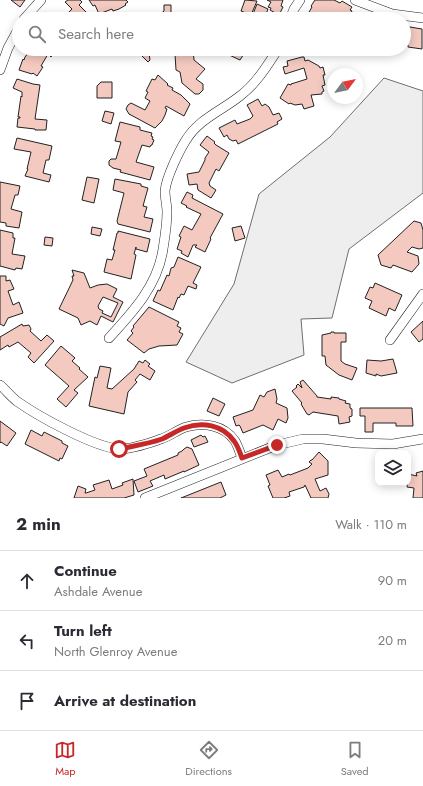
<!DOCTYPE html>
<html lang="en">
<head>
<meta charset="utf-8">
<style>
	:root { --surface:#fff; --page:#f7f7f7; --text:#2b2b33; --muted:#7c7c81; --line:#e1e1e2; --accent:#c62828 }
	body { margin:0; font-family:Jost,sans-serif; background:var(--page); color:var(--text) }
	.controls { position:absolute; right:12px; bottom:12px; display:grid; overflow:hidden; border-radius:8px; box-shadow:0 2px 10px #0003 }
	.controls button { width:36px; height:36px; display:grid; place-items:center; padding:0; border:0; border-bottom:1px solid var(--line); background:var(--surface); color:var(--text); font:20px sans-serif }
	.compass { position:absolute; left:327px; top:68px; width:36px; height:36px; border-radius:50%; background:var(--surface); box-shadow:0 2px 10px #0003; rotate:58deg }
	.stop { position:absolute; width:12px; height:12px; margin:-9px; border:3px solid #c62828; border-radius:50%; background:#fff }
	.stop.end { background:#c62828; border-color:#fff; box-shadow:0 1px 4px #0008 }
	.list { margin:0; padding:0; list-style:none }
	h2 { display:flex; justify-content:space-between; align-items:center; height:52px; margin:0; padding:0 16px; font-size:17px }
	h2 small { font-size:13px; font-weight:400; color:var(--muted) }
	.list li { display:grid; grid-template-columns:26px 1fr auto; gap:12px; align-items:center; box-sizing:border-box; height:60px; padding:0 16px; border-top:1px solid var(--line) }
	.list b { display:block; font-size:15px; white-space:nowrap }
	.list p { margin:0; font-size:13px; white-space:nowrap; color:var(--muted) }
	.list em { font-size:13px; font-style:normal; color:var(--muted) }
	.icon { flex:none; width:22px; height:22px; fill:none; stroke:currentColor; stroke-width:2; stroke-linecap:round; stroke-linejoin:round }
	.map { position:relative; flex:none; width:423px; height:498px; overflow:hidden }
	.search { position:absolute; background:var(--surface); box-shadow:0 2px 10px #0003; left:12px; right:12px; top:12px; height:44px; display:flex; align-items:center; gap:10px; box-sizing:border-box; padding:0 14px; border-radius:22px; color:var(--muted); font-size:15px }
	.sheet { height:232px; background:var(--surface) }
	nav { display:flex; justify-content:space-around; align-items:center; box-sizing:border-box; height:56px; border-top:1px solid var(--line); background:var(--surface); font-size:11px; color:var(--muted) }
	nav a { display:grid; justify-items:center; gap:2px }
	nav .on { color:var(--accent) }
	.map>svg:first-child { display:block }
</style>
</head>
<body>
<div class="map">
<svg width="423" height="498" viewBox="0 0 423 498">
	<rect width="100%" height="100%" fill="#fff"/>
	<path fill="#eee" stroke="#6f6f6f" d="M 384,78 L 423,91 L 423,193 L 349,249 L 332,318 L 301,319 L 304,355 L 232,383 L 186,362 L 234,284 L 259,194 L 330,137 Z"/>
	<path fill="#f3c9c0" stroke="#222" fill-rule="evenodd" d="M 11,0 L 25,0 L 20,7 Z
		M 68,0 L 80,0 L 82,2 L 79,5 L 93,19 L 67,19 L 68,17 L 70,19 L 72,17 L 68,13 L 72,9 L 65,2 Z
		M 89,0 L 126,0 L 128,2 L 125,4 L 126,5 L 119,9 L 113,11 L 112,9 L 99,14 L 95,5 L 93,6 Z
		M 245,0 L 257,1 L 251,15 L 241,11 Z
		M 267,0 L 283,0 L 281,6 L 283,7 L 279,15 L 270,10 L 271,8 L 268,7 L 271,2 Z
		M 315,0 L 334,0 L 340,3 L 342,1 L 352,7 L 350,10 L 352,11 L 349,17 L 347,16 L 345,19 L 337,15 L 336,17 L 332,15 L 329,19 L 305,19 L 312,7 L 311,6 Z
		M 257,4 L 268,9 L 266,14 L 272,17 L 273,13 L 275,14 L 274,19 L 264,19 L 253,14 Z
		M 164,5 L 171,5 L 171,13 L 162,19 L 159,15 L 164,11 Z
		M 404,26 L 422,29 L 422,49 L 408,47 L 408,45 L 404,44 Z
		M 31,49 L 56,49 L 51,57 L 48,54 L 41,66 L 43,67 L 37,76 L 33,73 L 32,74 L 19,70 L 23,59 L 24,60 L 25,57 Z
		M 135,49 L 144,49 L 149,53 L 150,60 L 148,62 Z
		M 169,49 L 193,49 L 194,60 L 205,69 L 196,79 L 203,84 L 203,90 L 199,94 L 195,94 L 182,83 L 180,72 L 176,70 L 175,54 Z
		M 221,49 L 247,49 L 240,60 L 227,54 Z
		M 302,57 L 304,57 L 305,61 L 308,60 L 319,66 L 320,68 L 323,67 L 325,75 L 323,75 L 325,85 L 322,86 L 324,91 L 322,92 L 322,94 L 311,95 L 314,106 L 304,109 L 302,104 L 295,105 L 290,103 L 289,104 L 280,98 L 288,84 L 291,85 L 291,84 L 307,79 L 304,68 L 285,74 L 283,67 L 288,66 L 287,61 Z
		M 158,75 L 168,84 L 167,85 L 173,88 L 172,90 L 181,95 L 190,104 L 184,116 L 166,106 L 165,108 L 167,109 L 165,115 L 162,121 L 155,128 L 129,114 L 126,109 L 128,105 L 131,103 L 145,110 L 150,101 L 145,98 L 148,92 L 146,91 L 152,79 L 155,80 Z
		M 17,79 L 33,84 L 40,85 L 35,119 L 47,120 L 46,130 L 35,130 L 35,129 L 17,127 L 18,118 L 20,118 L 20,117 L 18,117 L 21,96 L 22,97 L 22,92 L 13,88 Z
		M 101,82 L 112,82 L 112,98 L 97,98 L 97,86 Z
		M 258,99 L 262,106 L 265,104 L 269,107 L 273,115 L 279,113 L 282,119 L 277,122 L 278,124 L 238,144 L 236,140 L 233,141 L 229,139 L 227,135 L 224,137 L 219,128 L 235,120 L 237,124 L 250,119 L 253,116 L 247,105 Z
		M 105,111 L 114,113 L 111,124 L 102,121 Z
		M 120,122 L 140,127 L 140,130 L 152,133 L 151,136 L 153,137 L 152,139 L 154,140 L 152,145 L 151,145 L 150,147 L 142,145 L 136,162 L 154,167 L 150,180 L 120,172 L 121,170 L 113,168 L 109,165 L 109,161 L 111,159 L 116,159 L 121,142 L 115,141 Z
		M 207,136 L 215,142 L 214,143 L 216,145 L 229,153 L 219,171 L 216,169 L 209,183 L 210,186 L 216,190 L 211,198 L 198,190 L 197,184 L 189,185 L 187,174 L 199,172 L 205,160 L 205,158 L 209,152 L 200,145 Z
		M 17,138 L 52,146 L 49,160 L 46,160 L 43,173 L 51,175 L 49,182 L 25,176 L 28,169 L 27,169 L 31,152 L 14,149 Z
		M 87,177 L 99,179 L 94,203 L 82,200 Z
		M 115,179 L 141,184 L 141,186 L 148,188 L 143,206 L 147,207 L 144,217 L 153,219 L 150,232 L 118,224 L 117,221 L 124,193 L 113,190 Z
		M 0,182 L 20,186 L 18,195 L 15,195 L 11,209 L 22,212 L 19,228 L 6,226 L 6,223 L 0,222 Z
		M 187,192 L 193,195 L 192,198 L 223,214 L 210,238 L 211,239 L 205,252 L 195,247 L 197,245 L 193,245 L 188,257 L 181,253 L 182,251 L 177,249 L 181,237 L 179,236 L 184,226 L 192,230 L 201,214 L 186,207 L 187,206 L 181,203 Z
		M 414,221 L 421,223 L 423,230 L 423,248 L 419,249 L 412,247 L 407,252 L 418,256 L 419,264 L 412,272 L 393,265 L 391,268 L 381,265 L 378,255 Z
		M 241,226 L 245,238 L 235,241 L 232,228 Z
		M 92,227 L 102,229 L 100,236 L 91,234 Z
		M 0,230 L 13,233 L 13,238 L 15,238 L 12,254 L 25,256 L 22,269 L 16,268 L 15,270 L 0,266 Z
		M 118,231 L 150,239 L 147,252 L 136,249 L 136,247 L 134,254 L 136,255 L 131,279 L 104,272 L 107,259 L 112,260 L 115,250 L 113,250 L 117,233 L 118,233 Z
		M 45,237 L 53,238 L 52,246 L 44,245 Z
		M 178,257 L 201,267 L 193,283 L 197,285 L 196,289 L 188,286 L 184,295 L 181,294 L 179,298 L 178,297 L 173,310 L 153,301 L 158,290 L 160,291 L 167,275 L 169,276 L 171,268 L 174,267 Z
		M 72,270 L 84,273 L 90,288 L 98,285 L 107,284 L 117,289 L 113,297 L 123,302 L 113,322 L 101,316 L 97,325 L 90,321 L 81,325 L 78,318 L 59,309 L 73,280 L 72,276 L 74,276 ZM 103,297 L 118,303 L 111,317 L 102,313 L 103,311 L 99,309 L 98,306 Z
		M 0,276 L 6,276 L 6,281 L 10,280 L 14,289 L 8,291 L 13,305 L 19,302 L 23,313 L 8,318 L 4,326 L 0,324 Z
		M 375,283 L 402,295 L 395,311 L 389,308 L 386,316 L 369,308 L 372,301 L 365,298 L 370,287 L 373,288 Z
		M 149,307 L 179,322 L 177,326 L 181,328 L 179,332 L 183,334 L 177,345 L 159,346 L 149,349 L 144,353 L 127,340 L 133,333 L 131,331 L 134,327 L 133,326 Z
		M 423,321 L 423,339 L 419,342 L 411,332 Z
		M 22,324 L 23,326 L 29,325 L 31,329 L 30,331 L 41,341 L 47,335 L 54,341 L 34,363 L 28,357 L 31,353 L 18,342 L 9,347 L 8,345 L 0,350 L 0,337 Z
		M 331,332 L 334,332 L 334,333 L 346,333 L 346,342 L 341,342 L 341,361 L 345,364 L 357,368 L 352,380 L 339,375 L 326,365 L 325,356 L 322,356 L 322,335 L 331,333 Z
		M 61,346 L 75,358 L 72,361 L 80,368 L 79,369 L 88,377 L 74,390 L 78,393 L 66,407 L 57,399 L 69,386 L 45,365 Z
		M 393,359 L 397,373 L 381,376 L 376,374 L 376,376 L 366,373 L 367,360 L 381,361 Z
		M 145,360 L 150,364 L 148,366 L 155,371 L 150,380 L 140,374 L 135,380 L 137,382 L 128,392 L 124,414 L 89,406 L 95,377 L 97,378 L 100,366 L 111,368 L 107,388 L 112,389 L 134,369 L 139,361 L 143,363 Z
		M 303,380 L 317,396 L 317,397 L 331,399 L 331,397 L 339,398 L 339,399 L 346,401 L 345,403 L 350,404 L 350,408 L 352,409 L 352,416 L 349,417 L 350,422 L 339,424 L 338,416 L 313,412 L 309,415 L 307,414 L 301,404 L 302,403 L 292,391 L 297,387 L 296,386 L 298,384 L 302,388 L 300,382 Z
		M 275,389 L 277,399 L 276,403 L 287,408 L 288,418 L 286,423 L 278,419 L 273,430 L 263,425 L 243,433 L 240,426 L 239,425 L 236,426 L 233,417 L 253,410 L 260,395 L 264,397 L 267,392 Z
		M 213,398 L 225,404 L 219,416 L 207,411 Z
		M 360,408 L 412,408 L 413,426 L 396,426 L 396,423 L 373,423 L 373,432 L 365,432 L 365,416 L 360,416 Z
		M 0,421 L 16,433 L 7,446 L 1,442 L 0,443 Z
		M 31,430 L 42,436 L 44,432 L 62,441 L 62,443 L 68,446 L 62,459 L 60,458 L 59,461 L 25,444 Z
		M 201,435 L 203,437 L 205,436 L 208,442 L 194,447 L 191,440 Z
		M 187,447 L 192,449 L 199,465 L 184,472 L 184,471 L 165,479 L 164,475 L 150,481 L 153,486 L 138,492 L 134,481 L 147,476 L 144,469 L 178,455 L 178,453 L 182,451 L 184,449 Z
		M 319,452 L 328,461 L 328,475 L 315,479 L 320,491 L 326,488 L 329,494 L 328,498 L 311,498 L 305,485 L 304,487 L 289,492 L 290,496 L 284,498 L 273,498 L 268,486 L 270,485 L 266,475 L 278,470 L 282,477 L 289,474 L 290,475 L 308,468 L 312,464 L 309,462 L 311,460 L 312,460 Z
		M 423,471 L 423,498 L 413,498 L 414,488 L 407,487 L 408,474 L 417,476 L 416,473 Z
		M 133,479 L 134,495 L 124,498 L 74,498 L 78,486 L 86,489 L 85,493 L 86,493 L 95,490 L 93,485 L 109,480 L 112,489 L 123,485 L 122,483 Z
		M 221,482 L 226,495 L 220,498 L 181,498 Z"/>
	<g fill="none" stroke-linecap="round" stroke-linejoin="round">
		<defs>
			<path id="street" d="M 355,0 L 392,14 L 423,18
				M 24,19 L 41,0
				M 290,19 L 294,9 L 300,0
				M 0,70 L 8,48 L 19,28
				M 109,338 C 133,312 158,285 163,249 C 165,237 167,224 167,212 C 167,205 165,198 165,191 C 166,178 179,151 186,140 C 199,119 221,111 240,96 C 256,84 267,66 278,49
				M 390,340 L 423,294
				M 0,385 C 6,390 11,397 18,402 C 38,416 95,448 120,449 C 133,449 149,443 161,439 C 170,436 177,430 186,427 C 204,422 224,425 235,441 C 238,446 240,453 242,458
				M 145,498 L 277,445 L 303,439 L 323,439 L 356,443 L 393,444 L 423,439"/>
		</defs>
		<use href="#street" stroke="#222" stroke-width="10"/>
		<use href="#street" stroke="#fff" stroke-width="9"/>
	</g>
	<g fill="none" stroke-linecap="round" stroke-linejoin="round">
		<path stroke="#c62828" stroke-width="5" d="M 119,449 C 133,446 148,444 162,439 C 169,436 176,431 184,428 C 202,421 223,425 234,441 C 238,446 240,453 242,458 L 277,445"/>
	</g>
</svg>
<div class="controls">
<button><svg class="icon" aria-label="layers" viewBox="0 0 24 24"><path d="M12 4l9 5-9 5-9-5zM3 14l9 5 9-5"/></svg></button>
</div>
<svg class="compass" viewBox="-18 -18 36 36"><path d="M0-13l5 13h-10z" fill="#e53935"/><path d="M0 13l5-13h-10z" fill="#7c7c81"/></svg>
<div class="stop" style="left:119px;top:449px"></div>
<div class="stop end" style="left:277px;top:445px"></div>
<div class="search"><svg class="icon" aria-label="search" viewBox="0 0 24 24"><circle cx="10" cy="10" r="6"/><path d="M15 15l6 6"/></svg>Search here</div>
</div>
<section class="sheet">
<h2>2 min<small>Walk · 110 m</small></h2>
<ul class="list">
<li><svg class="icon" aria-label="ahead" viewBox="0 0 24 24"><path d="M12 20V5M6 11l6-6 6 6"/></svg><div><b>Continue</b><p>Ashdale Avenue</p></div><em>90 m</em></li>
<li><svg class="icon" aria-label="left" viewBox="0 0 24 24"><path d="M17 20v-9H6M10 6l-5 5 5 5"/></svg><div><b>Turn left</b><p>North Glenroy Avenue</p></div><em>20 m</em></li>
<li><svg class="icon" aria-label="arrive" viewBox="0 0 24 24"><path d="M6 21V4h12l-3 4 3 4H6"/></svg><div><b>Arrive at destination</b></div></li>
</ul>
</section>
<nav>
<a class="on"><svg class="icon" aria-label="map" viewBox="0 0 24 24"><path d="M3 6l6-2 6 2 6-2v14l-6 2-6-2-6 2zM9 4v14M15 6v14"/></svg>Map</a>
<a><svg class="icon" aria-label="directions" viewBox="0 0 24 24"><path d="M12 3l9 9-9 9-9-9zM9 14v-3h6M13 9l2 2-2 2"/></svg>Directions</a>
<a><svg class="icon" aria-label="saved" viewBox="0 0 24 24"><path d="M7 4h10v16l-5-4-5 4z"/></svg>Saved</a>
</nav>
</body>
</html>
